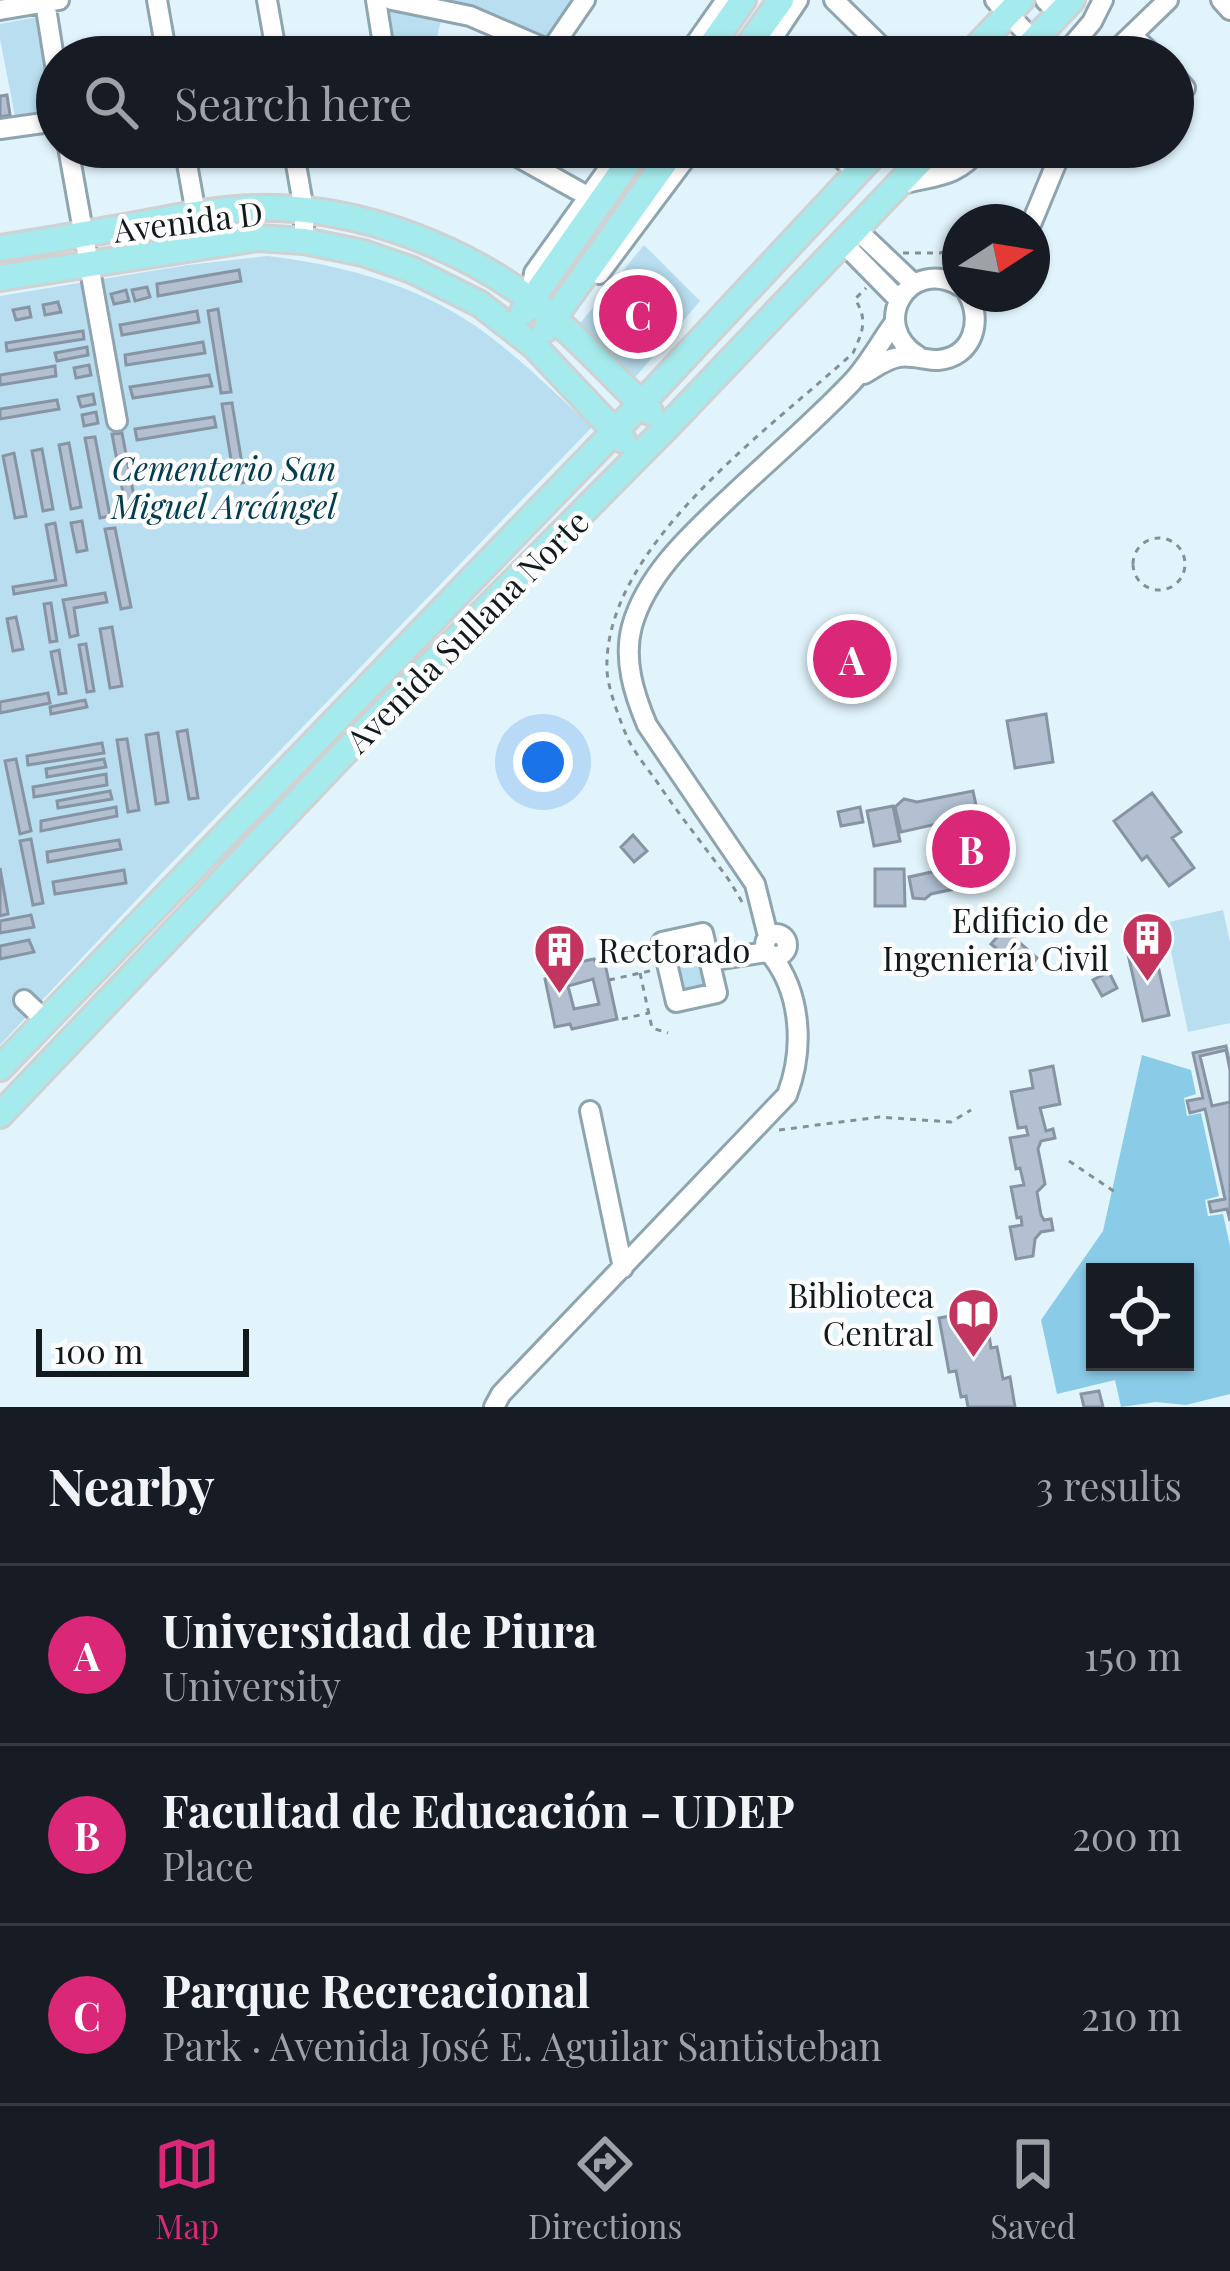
<!DOCTYPE html>
<html lang="en">
<head>
<meta charset="utf-8">
<style>
	:root { --surface:#171b24; --page:#20242c; --text:#f1f3f6; --muted:#9ea1a6; --line:#363941; --accent:#db2777 }
	body { margin:0; font-family:"Playfair Display",serif; background:var(--page); color:var(--text) }
	.controls { position:absolute; right:36px; bottom:36px; display:grid; overflow:hidden; border-radius:0px; box-shadow:0 3px 9px #0004 }
	.controls button { width:108px; height:108px; display:grid; place-items:center; padding:0; border:0; border-bottom:3px solid var(--line); background:var(--surface); color:var(--text); font:60px sans-serif }
	.compass { position:absolute; left:942px; top:204px; width:108px; height:108px; border-radius:50%; background:var(--surface); box-shadow:0 3px 9px #0004; rotate:78deg }
	.scale { position:absolute; left:36px; bottom:30px; width:213px; box-sizing:border-box; padding-left:12px; border:6px solid #111a1d; border-top:0; font-size:33px; line-height:42px; white-space:nowrap; color:#111a1d; -webkit-text-stroke:9px #fdfdfd; paint-order:stroke }
	.you { position:absolute; left:543px; top:762px; width:42px; height:42px; margin:-30px; border:9px solid #fff; border-radius:50%; background:#1a73e8; box-shadow:0 0 0 18px #1a73e833 }
	.badge { display:grid; place-items:center; width:78px; height:78px; border-radius:50%; background:var(--accent); color:#fff; font-size:39px; font-weight:700 }
	.pin { position:absolute; translate:-50% -50%; border:6px solid #fff; box-shadow:0 3px 12px #0006 }
	.list { margin:0; padding:0; list-style:none }
	h2 { display:flex; justify-content:space-between; align-items:center; height:156px; margin:0; padding:0 48px; font-size:51px }
	h2 small { font-size:39px; font-weight:400; color:var(--muted) }
	.list li { display:grid; grid-template-columns:78px 1fr auto; gap:36px; align-items:center; box-sizing:border-box; height:180px; padding:0 48px; border-top:3px solid var(--line) }
	.list b { display:block; font-size:45px; white-space:nowrap }
	.list p { margin:0; font-size:39px; white-space:nowrap; color:var(--muted) }
	.list em { font-size:39px; font-style:normal; color:var(--muted) }
	.icon { flex:none; width:66px; height:66px; fill:none; stroke:currentColor; stroke-width:2; stroke-linecap:round; stroke-linejoin:round }
	.map { position:relative; flex:none; width:1230px; height:1407px; overflow:hidden }
	.search { position:absolute; background:var(--surface); box-shadow:0 3px 9px #0004; left:36px; right:36px; top:36px; height:132px; display:flex; align-items:center; gap:30px; box-sizing:border-box; padding:0 42px; border-radius:66px; color:var(--muted); font-size:45px }
	.sheet { height:696px; background:var(--surface) }
	nav { display:flex; justify-content:space-around; align-items:center; box-sizing:border-box; height:168px; border-top:3px solid var(--line); background:var(--surface); font-size:33px; color:var(--muted) }
	nav a { display:grid; justify-items:center; gap:6px }
	nav .on { color:var(--accent) }
	.map>svg:first-child { display:block }
</style>
</head>
<body>
<div class="map">
<svg width="1230" height="1407" viewBox="0 0 1230 1407">
	<rect width="100%" height="100%" fill="#e1f4fc"/>
	<path fill="#b8deef" d="M 424,0 L 575,0 L 548,39 L 481,14 Z
		M 386,4 L 442,16 L 432,57 L 396,57 Z
		M 37,17 L 55,108 L 15,116 L 0,39 L 0,24 Z
		M 644,245 L 700,301 L 633,380 L 577,327 Z
		M 267,256 C 335,264 404,281 463,318 C 510,347 551,390 592,427 L 156,879 L 0,1045 L 0,296 L 188,265 Z
		M 1223,910 L 1230,942 L 1230,1023 L 1188,1032 L 1165,923 Z
		M 697,941 L 708,989 L 684,992 C 676,981 668,957 674,945 Z"/>
	<path fill="#8acce8" fill-rule="evenodd" d="M 1142,1055 L 1191,1070 L 1196,1094 L 1184,1098 L 1187,1116 L 1201,1113 L 1219,1196 L 1205,1200 L 1208,1216 L 1223,1214 L 1230,1246 L 1230,1394 L 1186,1405 L 1156,1402 L 1121,1407 L 1115,1380 L 1057,1394 L 1041,1320 L 1103,1231 ZM 1095,1272 L 1185,1272 L 1185,1362 L 1095,1362 Z"/>
	<path fill="#b2c0d2" stroke="#8794a4" stroke-width="3" fill-rule="evenodd" d="M 7,95 L 10,115 L 0,117 L 0,96 Z
		M 239,270 L 241,281 L 158,296 L 157,284 Z
		M 147,287 L 150,297 L 135,301 L 132,290 Z
		M 126,290 L 129,301 L 114,304 L 111,294 Z
		M 58,302 L 61,312 L 45,315 L 43,305 Z
		M 29,307 L 31,317 L 16,320 L 13,310 Z
		M 218,309 L 231,392 L 221,393 L 208,311 Z
		M 197,311 L 199,322 L 122,335 L 120,325 Z
		M 83,331 L 84,339 L 7,351 L 6,343 Z
		M 203,342 L 205,353 L 126,365 L 125,355 Z
		M 87,347 L 88,355 L 57,361 L 55,353 Z
		M 89,365 L 91,375 L 76,378 L 74,368 Z
		M 55,366 L 56,376 L 0,385 L 0,375 Z
		M 209,375 L 212,386 L 133,398 L 130,387 Z
		M 93,394 L 95,404 L 81,407 L 78,397 Z
		M 57,400 L 59,409 L 0,419 L 0,409 Z
		M 232,403 L 245,482 L 235,484 L 222,404 Z
		M 96,412 L 98,423 L 84,426 L 82,415 Z
		M 214,417 L 216,427 L 137,440 L 135,429 Z
		M 122,433 L 137,512 L 127,514 L 112,434 Z
		M 95,437 L 110,516 L 100,518 L 85,438 Z
		M 69,443 L 81,507 L 71,509 L 59,445 Z
		M 42,449 L 53,509 L 43,511 L 32,451 Z
		M 14,453 L 26,516 L 15,518 L 3,456 Z
		M 82,521 L 87,550 L 77,552 L 71,523 Z
		M 55,523 L 66,585 L 14,594 L 13,587 L 56,580 L 46,525 Z
		M 115,528 L 131,607 L 121,609 L 105,529 Z
		M 105,593 L 107,602 L 74,608 L 78,635 L 70,637 L 63,600 Z
		M 51,603 L 57,641 L 50,642 L 44,604 Z
		M 16,617 L 23,649 L 13,651 L 7,619 Z
		M 112,627 L 122,686 L 110,688 L 100,629 Z
		M 86,644 L 94,691 L 87,692 L 79,645 Z
		M 59,650 L 66,693 L 59,694 L 51,652 Z
		M 48,693 L 50,703 L 0,713 L 0,702 Z
		M 85,700 L 87,707 L 51,714 L 50,707 Z
		M 1046,714 L 1053,762 L 1015,768 L 1007,721 Z
		M 187,730 L 198,798 L 189,799 L 177,732 Z
		M 158,733 L 168,802 L 156,804 L 146,735 Z
		M 127,739 L 139,810 L 128,812 L 117,740 Z
		M 102,743 L 104,753 L 28,765 L 27,756 Z
		M 16,759 L 31,831 L 20,834 L 5,761 Z
		M 104,759 L 106,767 L 47,777 L 46,769 Z
		M 106,774 L 107,785 L 34,797 L 33,787 Z
		M 110,791 L 112,799 L 58,808 L 57,801 Z
		M 973,791 L 992,881 L 931,894 L 925,899 L 913,898 L 909,877 L 959,866 L 950,821 L 901,832 L 895,807 L 904,799 L 917,802 Z
		M 1152,793 L 1181,832 L 1172,838 L 1194,868 L 1169,886 L 1147,856 L 1142,860 L 1114,821 Z
		M 893,806 L 900,841 L 874,846 L 867,811 Z
		M 116,807 L 117,816 L 41,831 L 41,821 Z
		M 860,807 L 863,822 L 841,826 L 838,812 Z
		M 633,835 L 647,851 L 634,862 L 621,847 Z
		M 31,839 L 43,903 L 33,905 L 20,841 Z
		M 119,840 L 121,849 L 48,862 L 47,852 Z
		M 0,868 L 8,914 L 0,916 Z
		M 875,869 L 904,869 L 905,906 L 875,906 Z
		M 124,870 L 126,883 L 55,894 L 53,882 Z
		M 31,915 L 34,927 L 0,933 L 0,921 Z
		M 1149,926 L 1154,946 L 1161,945 L 1162,950 L 1155,952 L 1169,1015 L 1143,1021 L 1123,932 Z
		M 1004,929 L 1037,958 L 1025,973 L 991,944 Z
		M 29,940 L 34,952 L 0,959 L 0,946 Z
		M 594,959 L 595,961 L 604,959 L 617,1019 L 572,1029 L 570,1024 L 555,1027 L 545,979 L 550,977 L 549,972 L 560,969 L 560,966 ZM 593,979 L 599,1004 L 574,1009 L 568,986 Z
		M 1109,972 L 1117,988 L 1102,996 L 1093,980 Z
		M 1226,1046 L 1230,1065 L 1230,1221 L 1227,1209 L 1211,1212 L 1209,1202 L 1225,1199 L 1205,1109 L 1190,1113 L 1187,1101 L 1203,1098 L 1193,1053 Z
		M 1226,1050 L 1230,1070 L 1230,1102 L 1212,1106 L 1200,1056 Z
		M 1053,1066 L 1060,1104 L 1040,1108 L 1046,1131 L 1053,1129 L 1055,1138 L 1041,1141 L 1038,1149 L 1045,1184 L 1037,1192 L 1041,1215 L 1044,1220 L 1051,1219 L 1053,1230 L 1041,1232 L 1035,1239 L 1033,1256 L 1016,1259 L 1010,1227 L 1022,1225 L 1021,1217 L 1017,1218 L 1011,1187 L 1024,1185 L 1020,1168 L 1016,1169 L 1010,1138 L 1028,1135 L 1026,1127 L 1018,1128 L 1011,1092 L 1033,1088 L 1030,1071 Z
		M 988,1298 L 994,1328 L 988,1329 L 991,1348 L 997,1347 L 1003,1379 L 1010,1377 L 1015,1407 L 968,1407 L 966,1396 L 961,1397 L 956,1371 L 949,1372 L 939,1318 L 956,1315 L 954,1305 Z
		M 1099,1391 L 1103,1407 L 1084,1407 L 1081,1394 Z"/>
	<g fill="none" stroke-linecap="round" stroke-linejoin="round">
		<defs>
			<path id="minor" d="M 157,0 L 167,57
				M 267,0 L 277,57
				M 376,0 L 385,57
				M 392,0 L 470,16 L 565,57
				M 834,0 L 892,57
				M 995,0 L 1034,41
				M 1045,0 L 1059,14
				M 1221,0 L 1230,10
				M 45,2 L 57,77
				M 0,10 L 59,0
				M 1132,35 L 1155,57
				M 550,51 L 585,0
				M 686,57 L 726,0
				M 760,57 L 798,0
				M 1062,57 L 1092,22 L 1103,0
				M 1109,57 L 1168,0
				M 1173,75 L 1185,88
				M 0,129 L 57,121
				M 68,147 L 117,421
				M 184,147 L 196,214
				M 293,147 L 304,210 L 304,241
				M 500,147 L 589,197
				M 830,147 L 856,172
				M 898,185 C 938,174 953,180 982,147
				M 1032,222 L 1063,147
				M 856,229 L 914,284
				M 843,243 L 899,300
				M 599,274 L 694,147
				M 530,299 L 534,273 L 624,147
				M 918,356 C 868,325 908,256 960,286
				M 864,374 C 876,367 886,359 899,357 C 913,355 925,360 938,360 C 973,357 983,321 968,294
				M 703,933 L 717,993 L 676,1002 L 662,942 Z
				M765 945a11 11 0 1 1 22 0a11 11 0 1 1-22 0Z
				M 768,936 L 755,884 L 647,725 C 634,694 623,660 632,626 C 646,576 688,537 725,502 C 767,462 812,424 852,382 C 869,364 880,342 895,322
				M 709,961 L 767,952
				M 24,1000 L 46,1021
				M 590,1111 L 623,1268
				M 494,1407 L 501,1394 L 787,1095 C 804,1051 802,995 772,956"/>
			<path id="major" d="M 703,57 L 743,0
				M 740,57 L 781,0
				M 967,57 L 1021,0
				M 1018,57 L 1072,0
				M 0,248 C 45,241 91,233 136,225 C 175,218 214,209 254,208 C 359,205 472,249 551,316 C 586,346 617,381 650,412
				M 0,278 L 258,238 L 304,241 L 363,253 L 412,270 L 480,304 L 534,346 L 623,440
				M 523,312 L 639,147
				M 546,329 L 676,147
				M 0,1068 L 641,404 L 881,147
				M 0,1115 L 365,731 L 666,428 L 934,147"/>
		</defs>
		<use href="#minor" stroke="#8ea5af" stroke-width="24"/>
		<use href="#major" stroke="#cfd1d2" stroke-width="30"/>
		<path stroke="#829196" stroke-width="3" stroke-dasharray="6 6" stroke-linecap="butt" d="M 1173,115 L 1180,112
			M 903,253 L 940,253 L 960,247
			M1133 564a26 26 0 1 1 52 0a26 26 0 1 1-52 0Z
			M 742,902 L 731,883 C 706,848 679,815 655,779 C 646,767 636,754 629,741 C 621,724 608,689 607,671 C 602,547 770,429 853,353 C 863,331 868,320 855,299 L 866,288
			M 1018,936 L 1033,917
			M 640,973 L 652,1028 L 668,1033
			M 609,980 L 654,970
			M 622,1019 L 649,1013
			M 779,1130 L 879,1117 L 951,1122 L 971,1110
			M 1069,1161 L 1115,1192"/>
		<use href="#minor" stroke="#fff" stroke-width="18"/>
		<use href="#major" stroke="#a5eaec" stroke-width="24"/>
	</g>
	<defs>
		<symbol id="building-pin" viewBox="-11 -11 22 30"><path d="M0 17L-7.5 6A9.5 9.5 0 1 1 7.5 6Z" fill="#c3355e" stroke="#fdfdfd"/><path d="M-4-6H4V6H1V3H-1V6H-4ZM-2.5-4.3h1.7v1.8h-1.7ZM.8-4.3h1.7v1.8H.8ZM-2.5-1h1.7V.8h-1.7ZM.8-1h1.7V.8H.8Z" fill="#fff"/></symbol>
		<symbol id="library-pin" viewBox="-11 -11 22 30"><path d="M0 17L-7.5 6A9.5 9.5 0 1 1 7.5 6Z" fill="#c3355e" stroke="#fdfdfd"/><path d="M-6-4Q-3-5.5-.7-3.5V5Q-3 3-6 4ZM6-4Q3-5.5 .7-3.5V5Q3 3 6 4Z" fill="#fff"/></symbol>
	</defs>
	<g fill-rule="evenodd">
		<use href="#building-pin" x="1118" y="908" width="59" height="81"/>
		<use href="#building-pin" x="530" y="920" width="59" height="81"/>
		<use href="#library-pin" x="944" y="1284" width="59" height="81"/>
	</g>
	<g text-anchor="middle" dominant-baseline="central" stroke-width="9" stroke-linejoin="round" paint-order="stroke">
		<g font-size="33" fill="#111a1d" stroke="#fdfdfd">
			<text transform="translate(188 220) rotate(-7)">Avenida D</text>
			<text transform="translate(466 630) rotate(-45)">Avenida Sullana Norte</text>
		</g>
		<g font-size="33" font-style="italic" fill="#003d50" stroke="#fdfdfd">
			<text x="224" y="467">Cementerio San<tspan x="224" dy="38">Miguel Arcángel</tspan></text>
		</g>
		<g font-size="33" fill="#111a1d" stroke="#fdfdfd" text-anchor="end">
			<text x="1109" y="919">Edificio de<tspan x="1109" dy="38">Ingeniería Civil</tspan></text>
			<text x="598" y="949" text-anchor="start">Rectorado</text>
			<text x="934" y="1294">Biblioteca<tspan x="934" dy="38">Central</tspan></text>
		</g>
	</g>
</svg>
<div class="controls">
<button><svg class="icon" aria-label="locate" viewBox="0 0 24 24"><circle cx="12" cy="12" r="6"/><path d="M12 2v4M12 18v4M2 12h4M18 12h4"/></svg></button>
</div>
<svg class="compass" viewBox="-18 -18 36 36"><path d="M0-13l5 13h-10z" fill="#e53935"/><path d="M0 13l5-13h-10z" fill="#9ea1a6"/></svg>
<div class="scale">100 m</div>
<div class="you"></div>
<div class="pin badge" style="left:852px;top:659px">A</div>
<div class="pin badge" style="left:971px;top:849px">B</div>
<div class="pin badge" style="left:638px;top:314px">C</div>
<div class="search"><svg class="icon" aria-label="search" viewBox="0 0 24 24"><circle cx="10" cy="10" r="6"/><path d="M15 15l6 6"/></svg>Search here</div>
</div>
<section class="sheet">
<h2>Nearby<small>3 results</small></h2>
<ul class="list">
<li><span class="badge">A</span><div><b>Universidad de Piura</b><p>University</p></div><em>150 m</em></li>
<li><span class="badge">B</span><div><b>Facultad de Educación - UDEP</b><p>Place</p></div><em>200 m</em></li>
<li><span class="badge">C</span><div><b>Parque Recreacional</b><p>Park · Avenida José E. Aguilar Santisteban</p></div><em>210 m</em></li>
</ul>
</section>
<nav>
<a class="on"><svg class="icon" aria-label="map" viewBox="0 0 24 24"><path d="M3 6l6-2 6 2 6-2v14l-6 2-6-2-6 2zM9 4v14M15 6v14"/></svg>Map</a>
<a><svg class="icon" aria-label="directions" viewBox="0 0 24 24"><path d="M12 3l9 9-9 9-9-9zM9 14v-3h6M13 9l2 2-2 2"/></svg>Directions</a>
<a><svg class="icon" aria-label="saved" viewBox="0 0 24 24"><path d="M7 4h10v16l-5-4-5 4z"/></svg>Saved</a>
</nav>
</body>
</html>
